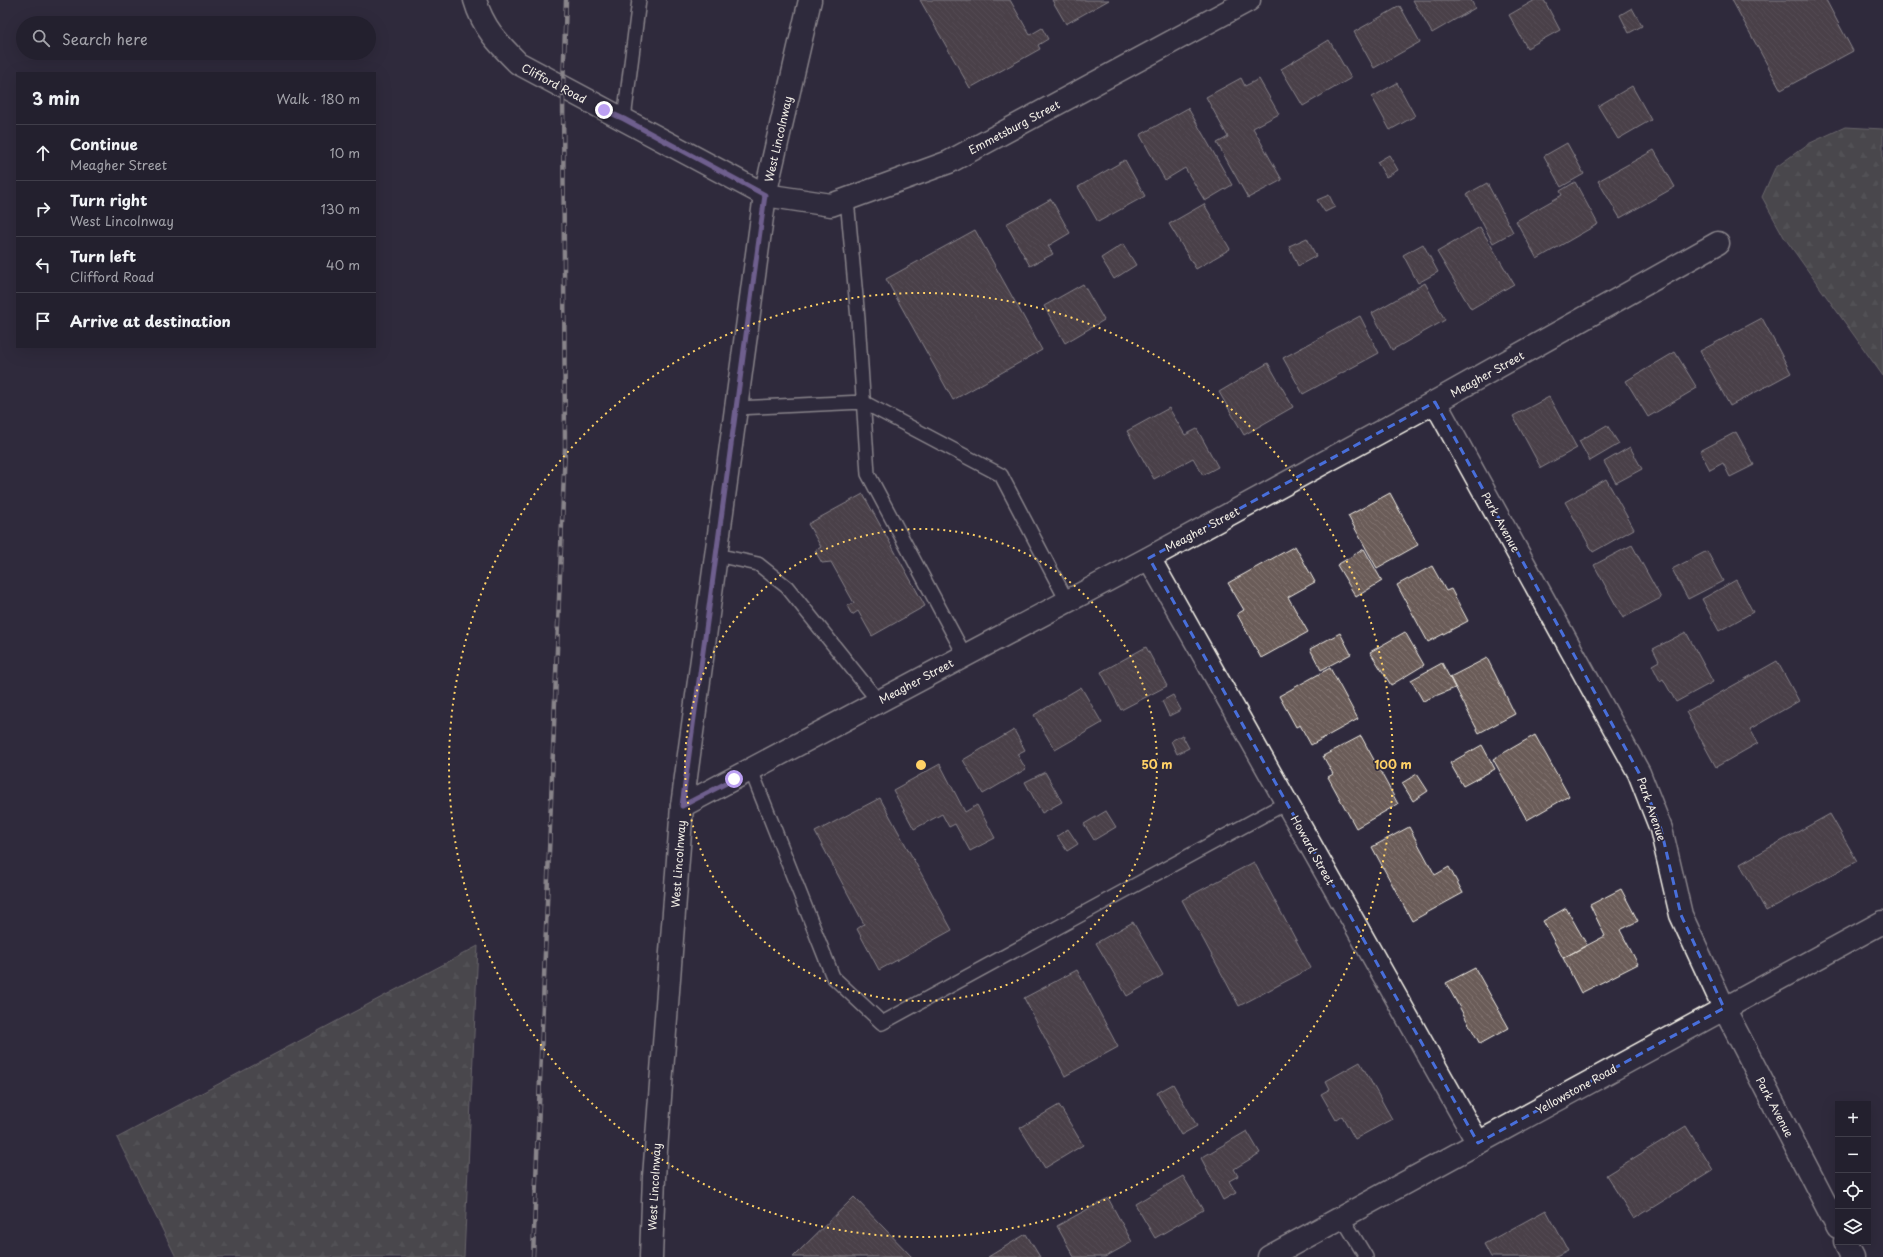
<!DOCTYPE html>
<html lang="en">
<head>
<meta charset="utf-8">
<style>
	:root { --surface:#23202e; --page:#2f2d3a; --text:#f1f3f6; --muted:#a3a3aa; --line:#403e4a }
	body { margin:0; font-family:"Playpen Sans",sans-serif; background:var(--page); color:var(--text) }
	.controls { position:absolute; right:12px; bottom:12px; display:grid; overflow:hidden; border-radius:0px; box-shadow:0 4px 16px #0002 }
	.controls button { width:36px; height:36px; display:grid; place-items:center; padding:0; border:0; border-bottom:1px solid var(--line); background:var(--surface); color:var(--text); font:20px sans-serif }
	.stop { position:absolute; width:12px; height:12px; margin:-9px; border:3px solid #bca0f2; border-radius:50%; background:#fff }
	.stop.end { background:#bca0f2; border-color:#fff; box-shadow:0 1px 4px #0008 }
	.list { margin:0; padding:0; list-style:none }
	h2 { display:flex; justify-content:space-between; align-items:center; height:52px; margin:0; padding:0 16px; font-size:17px }
	h2 small { font-size:13px; font-weight:400; color:var(--muted) }
	.list li { display:grid; grid-template-columns:26px 1fr auto; gap:12px; align-items:center; box-sizing:border-box; height:56px; padding:0 16px; border-top:1px solid var(--line) }
	.list b { display:block; font-size:15px; white-space:nowrap }
	.list p { margin:0; font-size:13px; white-space:nowrap; color:var(--muted) }
	.list em { font-size:13px; font-style:normal; color:var(--muted) }
	.icon { flex:none; width:22px; height:22px; fill:none; stroke:currentColor; stroke-width:2; stroke-linecap:round; stroke-linejoin:round }
	.map { position:relative; flex:none; width:1883px; height:1257px; overflow:hidden }
	.search { position:absolute; background:var(--surface); box-shadow:0 4px 16px #0002; left:16px; top:16px; width:360px; height:44px; display:flex; align-items:center; gap:10px; box-sizing:border-box; padding:0 14px; border-radius:22px; color:var(--muted); font-size:15px }
	.panel { position:absolute; background:var(--surface); box-shadow:0 4px 16px #0002; left:16px; top:72px; width:360px; height:276px; border-radius:0px }
	.map>svg:first-child { display:block }
</style>
</head>
<body>
<div class="map">
<svg width="1883" height="1257" viewBox="0 0 1883 1257">
	<defs>
		<pattern id="forest-firs" width="22" height="20" patternUnits="userSpaceOnUse"><rect width="22" height="20" fill="#676b5e"/><path d="M5 1l3.5 6h-7zM16 11l3.5 6h-7z" fill="#7d8175"/></pattern>
		<pattern id="building-back-hatch" width="6" height="6" patternUnits="userSpaceOnUse"><rect width="6" height="6" fill="#6b5b58"/><path d="M-1 5l2 2M0 0l6 6M5-1l2 2" fill="none" stroke="#817370"/></pattern>
	</defs>
	<rect width="100%" height="100%" fill="#2f2a3d"/>
	<filter id="ink" filterUnits="userSpaceOnUse"><feTurbulence type="fractalNoise" baseFrequency=".025" numOctaves="2"/><feDisplacementMap in="SourceGraphic" scale="8" xChannelSelector="R" yChannelSelector="G"/><feConvolveMatrix kernelMatrix="1 2 1 2 8 2 1 2 1" color-interpolation-filters="sRGB"/></filter>
	<g filter="url(#ink)">
		<path fill="url(#forest-firs)" stroke="#aeaea3" d="M 1845,127 L 1883,129 L 1883,376 L 1784,237 L 1762,197 L 1775,168 L 1808,144 Z
			M 478,946 L 464,1257 L 176,1257 L 117,1138 Z"/>
		<path fill="url(#building-back-hatch)" stroke="#f4f1e8" d="M 920,0 L 1010,0 L 1030,35 L 1042,28 L 1048,39 L 1038,45 L 1040,49 L 970,88 Z
			M 1052,0 L 1109,0 L 1066,24 Z
			M 1413,0 L 1471,0 L 1475,8 L 1432,33 Z
			M 1535,0 L 1544,0 L 1560,30 L 1527,48 L 1509,15 Z
			M 1732,0 L 1826,0 L 1853,51 L 1781,90 Z
			M 1400,6 L 1420,42 L 1374,68 L 1354,32 Z
			M 1632,8 L 1642,26 L 1629,33 L 1620,15 Z
			M 1329,40 L 1351,78 L 1303,106 L 1281,69 Z
			M 1241,78 L 1245,86 L 1259,79 L 1279,114 L 1253,128 L 1282,180 L 1248,198 L 1217,143 L 1228,137 L 1206,97 Z
			M 1397,83 L 1415,116 L 1390,130 L 1372,97 Z
			M 1632,86 L 1651,120 L 1618,139 L 1598,106 Z
			M 1188,108 L 1232,185 L 1205,201 L 1185,168 L 1165,180 L 1140,135 Z
			M 1567,143 L 1584,174 L 1561,187 L 1544,156 Z
			M 1654,150 L 1675,187 L 1620,218 L 1598,181 Z
			M 1389,155 L 1398,170 L 1386,177 L 1377,162 Z
			M 1125,160 L 1145,196 L 1098,222 L 1078,187 Z
			M 1575,182 L 1598,224 L 1537,259 L 1516,221 L 1562,195 L 1560,191 Z
			M 1487,183 L 1513,232 L 1493,243 L 1467,194 Z
			M 1329,195 L 1335,207 L 1325,212 L 1317,200 Z
			M 1051,199 L 1070,233 L 1048,246 L 1053,254 L 1030,266 L 1006,224 Z
			M 1204,204 L 1230,249 L 1196,269 L 1169,224 Z
			M 1480,227 L 1514,284 L 1471,309 L 1437,252 Z
			M 975,230 L 1042,350 L 953,400 L 886,279 Z
			M 1307,238 L 1316,256 L 1298,266 L 1289,246 Z
			M 1123,244 L 1136,265 L 1114,279 L 1101,258 Z
			M 1423,244 L 1438,272 L 1418,283 L 1403,255 Z
			M 1425,283 L 1445,320 L 1392,350 L 1372,313 Z
			M 1083,284 L 1104,320 L 1065,343 L 1044,306 Z
			M 1360,316 L 1379,353 L 1303,394 L 1283,358 Z
			M 1762,318 L 1791,373 L 1730,406 L 1700,351 Z
			M 1675,352 L 1697,388 L 1648,417 L 1626,381 Z
			M 1268,363 L 1293,407 L 1244,435 L 1219,392 Z
			M 1549,397 L 1577,448 L 1541,468 L 1513,416 Z
			M 1169,408 L 1185,435 L 1197,429 L 1218,467 L 1203,475 L 1193,458 L 1154,479 L 1127,431 Z
			M 1607,425 L 1619,444 L 1590,461 L 1579,441 Z
			M 1736,432 L 1754,465 L 1730,477 L 1723,463 L 1710,470 L 1700,451 Z
			M 1630,447 L 1642,469 L 1616,483 L 1604,462 Z
			M 1606,479 L 1634,529 L 1593,552 L 1565,502 Z
			M 1390,493 L 1418,545 L 1377,568 L 1348,516 Z
			M 863,494 L 925,606 L 872,636 L 858,611 L 852,615 L 847,606 L 854,603 L 831,562 L 822,563 L 815,551 L 821,547 L 808,524 Z
			M 1632,545 L 1661,598 L 1623,618 L 1594,565 Z
			M 1295,546 L 1315,582 L 1288,597 L 1308,632 L 1261,658 L 1237,614 L 1244,610 L 1228,583 Z
			M 1364,549 L 1382,581 L 1356,597 L 1337,565 Z
			M 1707,551 L 1723,581 L 1688,599 L 1672,569 Z
			M 1432,566 L 1446,591 L 1451,589 L 1468,621 L 1428,642 L 1397,585 Z
			M 1736,580 L 1753,612 L 1719,631 L 1702,599 Z
			M 1405,632 L 1424,665 L 1391,685 L 1370,652 Z
			M 1686,632 L 1713,682 L 1676,702 L 1663,679 L 1660,681 L 1652,665 L 1659,661 L 1653,649 Z
			M 1340,633 L 1351,654 L 1321,670 L 1310,649 Z
			M 1146,647 L 1167,686 L 1121,710 L 1101,672 Z
			M 1487,658 L 1515,714 L 1479,733 L 1450,677 Z
			M 1777,661 L 1799,701 L 1750,729 L 1758,743 L 1716,767 L 1686,712 Z
			M 1442,663 L 1455,688 L 1423,701 L 1411,680 Z
			M 1330,668 L 1358,719 L 1311,745 L 1300,725 L 1296,727 L 1279,696 Z
			M 1081,687 L 1102,723 L 1055,750 L 1034,715 Z
			M 1173,695 L 1181,710 L 1169,716 L 1162,701 Z
			M 1014,730 L 1025,750 L 1017,754 L 1026,769 L 983,794 L 963,760 Z
			M 1182,735 L 1189,748 L 1177,754 L 1171,741 Z
			M 1535,735 L 1569,796 L 1527,820 L 1493,759 Z
			M 1361,736 L 1398,804 L 1356,828 L 1328,777 L 1333,774 L 1323,756 Z
			M 1482,745 L 1495,769 L 1463,786 L 1450,763 Z
			M 940,764 L 965,812 L 977,805 L 995,838 L 970,851 L 955,824 L 949,827 L 942,814 L 914,829 L 893,790 Z
			M 1045,772 L 1062,802 L 1042,813 L 1025,782 Z
			M 1417,774 L 1428,791 L 1413,801 L 1402,783 Z
			M 880,798 L 952,930 L 879,970 L 857,929 L 864,924 L 815,832 Z
			M 1106,811 L 1116,827 L 1094,840 L 1084,824 Z
			M 1830,814 L 1857,861 L 1766,911 L 1740,864 Z
			M 1409,827 L 1435,875 L 1449,867 L 1463,893 L 1412,921 L 1372,847 Z
			M 1068,829 L 1078,844 L 1067,851 L 1057,836 Z
			M 1254,862 L 1311,968 L 1239,1006 L 1182,900 Z
			M 1621,889 L 1638,921 L 1620,930 L 1638,964 L 1581,993 L 1563,958 L 1605,936 L 1590,905 Z
			M 1566,908 L 1587,945 L 1563,958 L 1543,921 Z
			M 1133,922 L 1163,975 L 1127,996 L 1096,943 Z
			M 1475,968 L 1509,1028 L 1480,1044 L 1446,983 Z
			M 1077,970 L 1118,1047 L 1065,1076 L 1024,998 Z
			M 1360,1062 L 1392,1119 L 1355,1139 L 1342,1116 L 1336,1120 L 1321,1094 L 1330,1089 L 1326,1081 Z
			M 1173,1084 L 1197,1126 L 1181,1135 L 1157,1093 Z
			M 1059,1105 L 1083,1145 L 1045,1168 L 1020,1128 Z
			M 1686,1126 L 1713,1170 L 1634,1219 L 1606,1175 Z
			M 1247,1131 L 1260,1153 L 1234,1169 L 1238,1176 L 1229,1181 L 1236,1193 L 1223,1200 L 1201,1158 Z
			M 1183,1176 L 1203,1210 L 1155,1238 L 1135,1204 Z
			M 854,1197 L 912,1257 L 793,1257 Z
			M 1108,1198 L 1132,1242 L 1105,1257 L 1074,1257 L 1057,1226 Z
			M 1546,1210 L 1568,1250 L 1554,1257 L 1491,1257 L 1484,1244 Z
			M 1026,1234 L 1040,1257 L 988,1257 Z"/>
		<g fill="none" stroke-linecap="round" stroke-linejoin="round">
			<defs>
				<path id="lane" d="M 624,119 L 639,0
					M 847,199 L 858,319 L 868,474 L 965,656
					M 736,408 L 863,402 L 1001,475 L 1067,601
					M 716,555 L 758,564 L 787,587 L 879,702
					M 751,770 L 833,977 L 882,1023 L 1286,803
					M 1342,1217 L 1366,1257"/>
				<path id="street" d="M 475,0 C 483,28 498,43 518,63 L 765,195 L 831,205 L 949,162 L 1249,0
					M 1435,402 L 1639,773 L 1661,829 L 1681,915 L 1724,1008 L 1838,1228
					M 1149,558 L 1478,1143
					M 682,806 L 1149,558 L 1435,402 L 1718,243
					M 1845,1242 L 1853,1257"/>
				<path id="secondary" d="M 1269,1257 L 1883,922"/>
				<path id="primary" d="M 651,1257 L 654,1177 L 682,806 L 765,195 L 810,0"/>
			</defs>
			<use href="#lane" stroke="#f4f1e8" stroke-width="16"/>
			<use href="#street" stroke="#f4f1e8" stroke-width="25"/>
			<use href="#secondary" stroke="#f4f1e8" stroke-width="25"/>
			<use href="#primary" stroke="#f4f1e8" stroke-width="25"/>
			<use href="#lane" stroke="#2f2a3d" stroke-width="13"/>
			<use href="#street" stroke="#2f2a3d" stroke-width="22"/>
			<use href="#secondary" stroke="#2f2a3d" stroke-width="22"/>
			<use href="#primary" stroke="#2f2a3d" stroke-width="22"/>
			<defs>
				<path id="rail" d="M 533,1257 L 565,447 L 563,87 L 566,0"/>
			</defs>
			<use href="#rail" stroke="#f4f1e8" stroke-width="4.5"/>
			<use href="#rail" stroke="#2f2a3d" stroke-width="3" stroke-dasharray="9" stroke-linecap="butt"/>
		</g>
	</g>
	<g fill="none" stroke-linecap="round" stroke-linejoin="round" filter="url(#ink)">
		<path stroke="#bca0f2" stroke-width="5" d="M 604,110 L 624,119 L 765,195 L 682,806 L 734,779"/>
	</g>
	<path d="M0 0H1883V1257H0ZM 1435,402 L 1639,773 L 1661,829 L 1681,915 L 1724,1008 L 1478,1143 L 1149,558 Z" fill="#2f2a3d" fill-opacity=".55" fill-rule="evenodd"/>
	<path fill="none" stroke="#486fdb" stroke-width="3" stroke-dasharray="8 5" stroke-linejoin="round" d="M 1435,402 L 1639,773 L 1661,829 L 1681,915 L 1724,1008 L 1478,1143 L 1149,558 Z"/>
	<g fill="none" stroke="#ffd166" stroke-width="2" stroke-dasharray="2 4">
		<circle cx="921" cy="765" r="236"/>
		<circle cx="921" cy="765" r="472"/>
	</g>
	<g text-anchor="middle" dominant-baseline="central" stroke-width="3.5" stroke-linejoin="round" paint-order="stroke">
		<g font-size="11" fill="#f4f1e8" stroke="#2f2a3d">
			<text transform="translate(554 83) rotate(28)">Clifford Road</text>
			<text transform="translate(1014 127) rotate(-28)">Emmetsburg Street</text>
			<text transform="translate(778 139) rotate(-77)">West Lincolnway</text>
			<text transform="translate(1487 374) rotate(-29)">Meagher Street</text>
			<text transform="translate(1501 522) rotate(61)">Park Avenue</text>
			<text transform="translate(1202 529) rotate(-28)">Meagher Street</text>
			<text transform="translate(916 681) rotate(-28)">Meagher Street</text>
			<text transform="translate(1652 809) rotate(71)">Park Avenue</text>
			<text transform="translate(1313 850) rotate(61)">Howard Street</text>
			<text transform="translate(678 864) rotate(-86)">West Lincolnway</text>
			<text transform="translate(1576 1089) rotate(-29)">Yellowstone Road</text>
			<text transform="translate(1775 1107) rotate(62)">Park Avenue</text>
			<text transform="translate(654 1187) rotate(-87)">West Lincolnway</text>
		</g>
	</g>
	<circle cx="921" cy="765" r="6" fill="#ffd166" stroke="#2f2a3d" stroke-width="2"/>
	<g font-size="12" text-anchor="middle" font-weight="bold" fill="#ffd166" stroke="#2f2a3d" stroke-width="3.5" stroke-linejoin="round" paint-order="stroke">
		<text x="1157" y="769">50 m</text>
		<text x="1393" y="769">100 m</text>
	</g>
</svg>
<div class="controls">
<button>+</button>
<button>−</button>
<button><svg class="icon" aria-label="locate" viewBox="0 0 24 24"><circle cx="12" cy="12" r="6"/><path d="M12 2v4M12 18v4M2 12h4M18 12h4"/></svg></button>
<button><svg class="icon" aria-label="layers" viewBox="0 0 24 24"><path d="M12 4l9 5-9 5-9-5zM3 14l9 5 9-5"/></svg></button>
</div>
<div class="stop" style="left:734px;top:779px"></div>
<div class="stop end" style="left:604px;top:110px"></div>
<div class="search"><svg class="icon" aria-label="search" viewBox="0 0 24 24"><circle cx="10" cy="10" r="6"/><path d="M15 15l6 6"/></svg>Search here</div>
<section class="panel">
<h2>3 min<small>Walk · 180 m</small></h2>
<ul class="list">
<li><svg class="icon" aria-label="ahead" viewBox="0 0 24 24"><path d="M12 20V5M6 11l6-6 6 6"/></svg><div><b>Continue</b><p>Meagher Street</p></div><em>10 m</em></li>
<li><svg class="icon" aria-label="right" viewBox="0 0 24 24"><path d="M7 20v-9h11M14 6l5 5-5 5"/></svg><div><b>Turn right</b><p>West Lincolnway</p></div><em>130 m</em></li>
<li><svg class="icon" aria-label="left" viewBox="0 0 24 24"><path d="M17 20v-9H6M10 6l-5 5 5 5"/></svg><div><b>Turn left</b><p>Clifford Road</p></div><em>40 m</em></li>
<li><svg class="icon" aria-label="arrive" viewBox="0 0 24 24"><path d="M6 21V4h12l-3 4 3 4H6"/></svg><div><b>Arrive at destination</b></div></li>
</ul>
</section>
</div>
</body>
</html>
